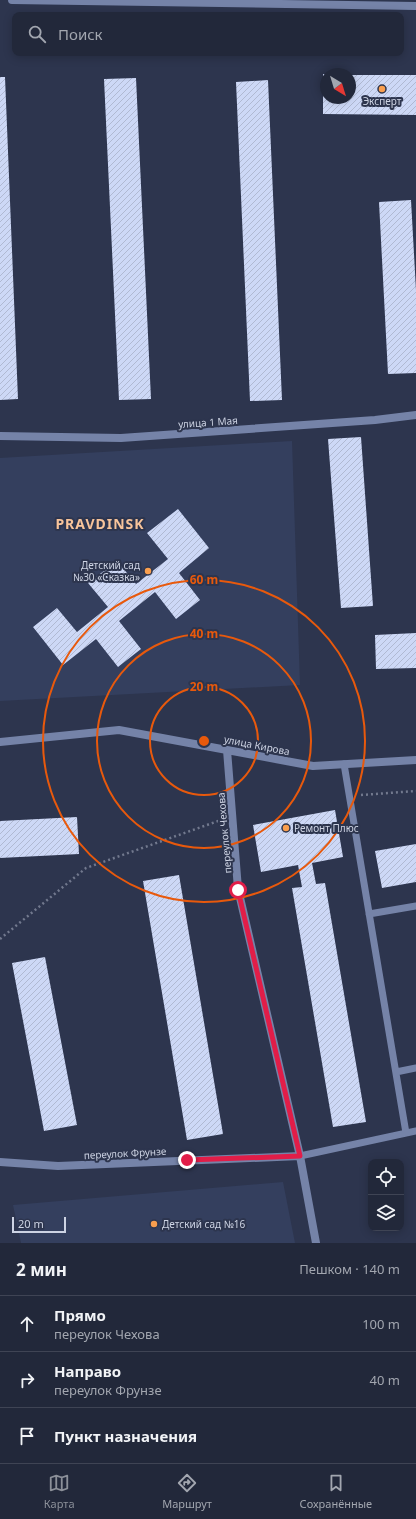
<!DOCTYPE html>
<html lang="ru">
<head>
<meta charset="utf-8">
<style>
	:root { --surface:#22283a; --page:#2a3042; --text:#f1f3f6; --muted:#a2a6af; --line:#3f4454; --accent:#8c9099 }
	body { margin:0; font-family:"Noto Sans",sans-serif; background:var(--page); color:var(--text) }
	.controls { position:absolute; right:12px; bottom:12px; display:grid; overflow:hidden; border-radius:8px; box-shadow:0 2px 10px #0003 }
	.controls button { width:36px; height:36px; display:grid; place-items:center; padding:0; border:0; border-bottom:1px solid var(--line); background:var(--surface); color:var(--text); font:20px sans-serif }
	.compass { position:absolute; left:320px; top:68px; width:36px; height:36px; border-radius:50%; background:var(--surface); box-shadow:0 2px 10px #0003; rotate:142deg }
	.scale { position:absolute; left:12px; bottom:10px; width:54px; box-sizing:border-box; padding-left:4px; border:2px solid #cdd3e3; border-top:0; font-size:11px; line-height:14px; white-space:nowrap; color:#cdd3e3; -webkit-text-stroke:3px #2d354e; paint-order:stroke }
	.stop { position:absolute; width:12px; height:12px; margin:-9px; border:3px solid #e11d48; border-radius:50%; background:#fff }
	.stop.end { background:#e11d48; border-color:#fff; box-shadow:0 1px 4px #0008 }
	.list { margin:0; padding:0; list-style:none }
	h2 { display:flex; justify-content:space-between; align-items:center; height:52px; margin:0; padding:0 16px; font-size:17px }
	h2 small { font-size:13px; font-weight:400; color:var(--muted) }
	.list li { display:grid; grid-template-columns:26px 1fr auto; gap:12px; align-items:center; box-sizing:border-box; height:56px; padding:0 16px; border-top:1px solid var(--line) }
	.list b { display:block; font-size:15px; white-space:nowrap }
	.list p { margin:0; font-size:13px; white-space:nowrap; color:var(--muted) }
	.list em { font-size:13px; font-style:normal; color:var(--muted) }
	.icon { flex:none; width:22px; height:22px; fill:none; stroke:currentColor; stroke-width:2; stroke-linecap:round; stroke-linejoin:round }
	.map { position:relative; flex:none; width:416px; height:1243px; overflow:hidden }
	.search { position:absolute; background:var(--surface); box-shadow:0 2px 10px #0003; left:12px; right:12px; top:12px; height:44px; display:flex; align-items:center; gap:10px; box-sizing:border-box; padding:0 14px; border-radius:8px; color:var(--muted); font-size:15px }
	.sheet { height:220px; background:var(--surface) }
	nav { display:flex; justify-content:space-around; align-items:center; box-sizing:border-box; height:56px; border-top:1px solid var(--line); background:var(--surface); font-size:11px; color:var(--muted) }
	nav a { display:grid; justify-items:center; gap:2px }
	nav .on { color:var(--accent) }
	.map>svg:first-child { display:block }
</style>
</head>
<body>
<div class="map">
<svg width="416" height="1243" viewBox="0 0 416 1243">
	<defs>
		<pattern id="building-hatch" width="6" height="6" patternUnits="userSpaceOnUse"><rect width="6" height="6" fill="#cdd8f6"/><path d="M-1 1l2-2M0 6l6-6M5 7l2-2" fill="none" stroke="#b0b9d2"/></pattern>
	</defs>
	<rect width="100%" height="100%" fill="#2d354e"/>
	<path fill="#343f5e" d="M 292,441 L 300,685 L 0,701 L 0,458 Z
		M 283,1182 L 295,1243 L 21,1243 L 13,1205 Z"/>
	<path fill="url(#building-hatch)" d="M 323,74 L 326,74 L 326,98 L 350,98 L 350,75 L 416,75 L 416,115 L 323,114 Z
		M 0,77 L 5,77 L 18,399 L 0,400 Z
		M 136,78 L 151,399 L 119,400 L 104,79 Z
		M 268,80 L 282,400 L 250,401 L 236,82 Z
		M 411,200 L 416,290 L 416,373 L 388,374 L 379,202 Z
		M 361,437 L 373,606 L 341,608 L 328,439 Z
		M 178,509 L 209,548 L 179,573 L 200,600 L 176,619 L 155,592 L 119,621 L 141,649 L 118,667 L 96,639 L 63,665 L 33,627 L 57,608 L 77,632 L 108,607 L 88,583 L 117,561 L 136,584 L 168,559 L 147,533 Z
		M 416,633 L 416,668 L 376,669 L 375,635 Z
		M 335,810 L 343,857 L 312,863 L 316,884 L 325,883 L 366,1122 L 333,1127 L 292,888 L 302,887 L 298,865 L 261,872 L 253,825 Z
		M 77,817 L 79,854 L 0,858 L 0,821 Z
		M 416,844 L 416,882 L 382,888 L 375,851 Z
		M 179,875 L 223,1134 L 187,1140 L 143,881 Z
		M 45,957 L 77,1125 L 44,1131 L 12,963 Z"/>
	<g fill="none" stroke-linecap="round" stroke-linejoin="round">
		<path stroke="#72798e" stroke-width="2.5" stroke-dasharray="2 3" stroke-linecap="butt" d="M 361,795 L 416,791
			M 0,939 L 86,868 L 221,820"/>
		<path stroke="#7583a8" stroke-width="7" d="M 344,764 L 406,1133
			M 369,914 L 416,906
			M 396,1072 L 416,1068
			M 300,1156 L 416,1131"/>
		<path stroke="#7583a8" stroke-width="8" d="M 0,436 L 121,438 L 375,420 L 416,415
			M 0,742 L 119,730 L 313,766 L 416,760
			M 227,750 L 238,889 L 300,1156 L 316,1243
			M 0,1162 L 58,1166 L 300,1156"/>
		<path stroke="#7583a8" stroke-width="8" d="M 12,0 L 416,6"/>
	</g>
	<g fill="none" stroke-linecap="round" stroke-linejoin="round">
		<path stroke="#e11d48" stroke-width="5" d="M 187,1160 L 300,1156 L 238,890"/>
	</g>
	<g fill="none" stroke="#e8590c" stroke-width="2">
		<circle cx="204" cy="741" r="54"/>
		<circle cx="204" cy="741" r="107"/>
		<circle cx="204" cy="741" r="161"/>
	</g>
	<g fill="#fa9f4f" stroke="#2d354e" stroke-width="1.5">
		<circle cx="382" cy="89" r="4"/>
		<circle cx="148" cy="571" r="4"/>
		<circle cx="286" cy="828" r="4"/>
		<circle cx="154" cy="1224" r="4"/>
	</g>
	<g text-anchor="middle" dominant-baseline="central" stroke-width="4" stroke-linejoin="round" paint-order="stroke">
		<g font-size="10" fill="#cdd3e3" stroke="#2d354e" text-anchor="start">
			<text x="382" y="101" text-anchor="middle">Эксперт</text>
			<text x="140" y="565" text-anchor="end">Детский сад<tspan x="140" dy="12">№30 «Сказка»</tspan></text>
			<text x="294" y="828">Ремонт Плюс</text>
			<text x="162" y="1224">Детский сад №16</text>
		</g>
		<g font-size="10" fill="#cdd3e3" stroke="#2d354e">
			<text transform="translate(208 422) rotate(-4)">улица 1 Мая</text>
			<text transform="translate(257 745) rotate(11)">улица Кирова</text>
			<text transform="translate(224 833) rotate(-95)">переулок Чехова</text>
			<text transform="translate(125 1153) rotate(-3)">переулок Фрунзе</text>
		</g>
		<g font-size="14" font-weight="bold" letter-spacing="1" fill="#f8c49b" stroke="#2d354e">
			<text x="100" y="523">PRAVDINSK</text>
		</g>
	</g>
	<circle cx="204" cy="741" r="6" fill="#e8590c" stroke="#2d354e" stroke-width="2"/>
	<g font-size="12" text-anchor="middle" font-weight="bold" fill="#e8590c" stroke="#2d354e" stroke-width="4" stroke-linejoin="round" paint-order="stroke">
		<text x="204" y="584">60 m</text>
		<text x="204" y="638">40 m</text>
		<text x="204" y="691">20 m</text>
	</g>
</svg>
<div class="controls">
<button><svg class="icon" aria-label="locate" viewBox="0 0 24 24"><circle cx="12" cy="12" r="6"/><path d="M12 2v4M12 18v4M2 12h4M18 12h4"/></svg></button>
<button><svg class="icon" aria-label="layers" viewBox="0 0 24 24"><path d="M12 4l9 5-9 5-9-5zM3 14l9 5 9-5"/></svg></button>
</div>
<svg class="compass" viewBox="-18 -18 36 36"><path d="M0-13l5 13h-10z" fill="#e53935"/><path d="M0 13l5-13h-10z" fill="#a2a6af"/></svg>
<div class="scale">20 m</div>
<div class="stop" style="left:238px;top:890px"></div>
<div class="stop end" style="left:187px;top:1160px"></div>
<div class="search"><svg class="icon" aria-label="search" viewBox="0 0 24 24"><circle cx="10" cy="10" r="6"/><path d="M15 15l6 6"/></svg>Поиск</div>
</div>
<section class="sheet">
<h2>2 мин<small>Пешком · 140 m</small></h2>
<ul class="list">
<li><svg class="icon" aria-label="ahead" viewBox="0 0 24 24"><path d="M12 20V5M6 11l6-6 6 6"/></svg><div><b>Прямо</b><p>переулок Чехова</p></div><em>100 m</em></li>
<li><svg class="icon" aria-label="right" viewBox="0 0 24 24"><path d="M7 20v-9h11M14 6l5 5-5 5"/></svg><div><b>Направо</b><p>переулок Фрунзе</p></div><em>40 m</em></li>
<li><svg class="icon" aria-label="arrive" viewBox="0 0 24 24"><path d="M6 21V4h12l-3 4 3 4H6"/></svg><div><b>Пункт назначения</b></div></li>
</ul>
</section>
<nav>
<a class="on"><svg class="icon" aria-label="map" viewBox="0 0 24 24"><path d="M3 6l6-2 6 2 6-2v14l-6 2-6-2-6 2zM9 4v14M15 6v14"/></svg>Карта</a>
<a><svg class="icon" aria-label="directions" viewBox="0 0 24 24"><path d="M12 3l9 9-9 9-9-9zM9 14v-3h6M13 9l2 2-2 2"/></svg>Маршрут</a>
<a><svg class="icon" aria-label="saved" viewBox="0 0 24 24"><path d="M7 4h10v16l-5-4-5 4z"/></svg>Сохранённые</a>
</nav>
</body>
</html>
